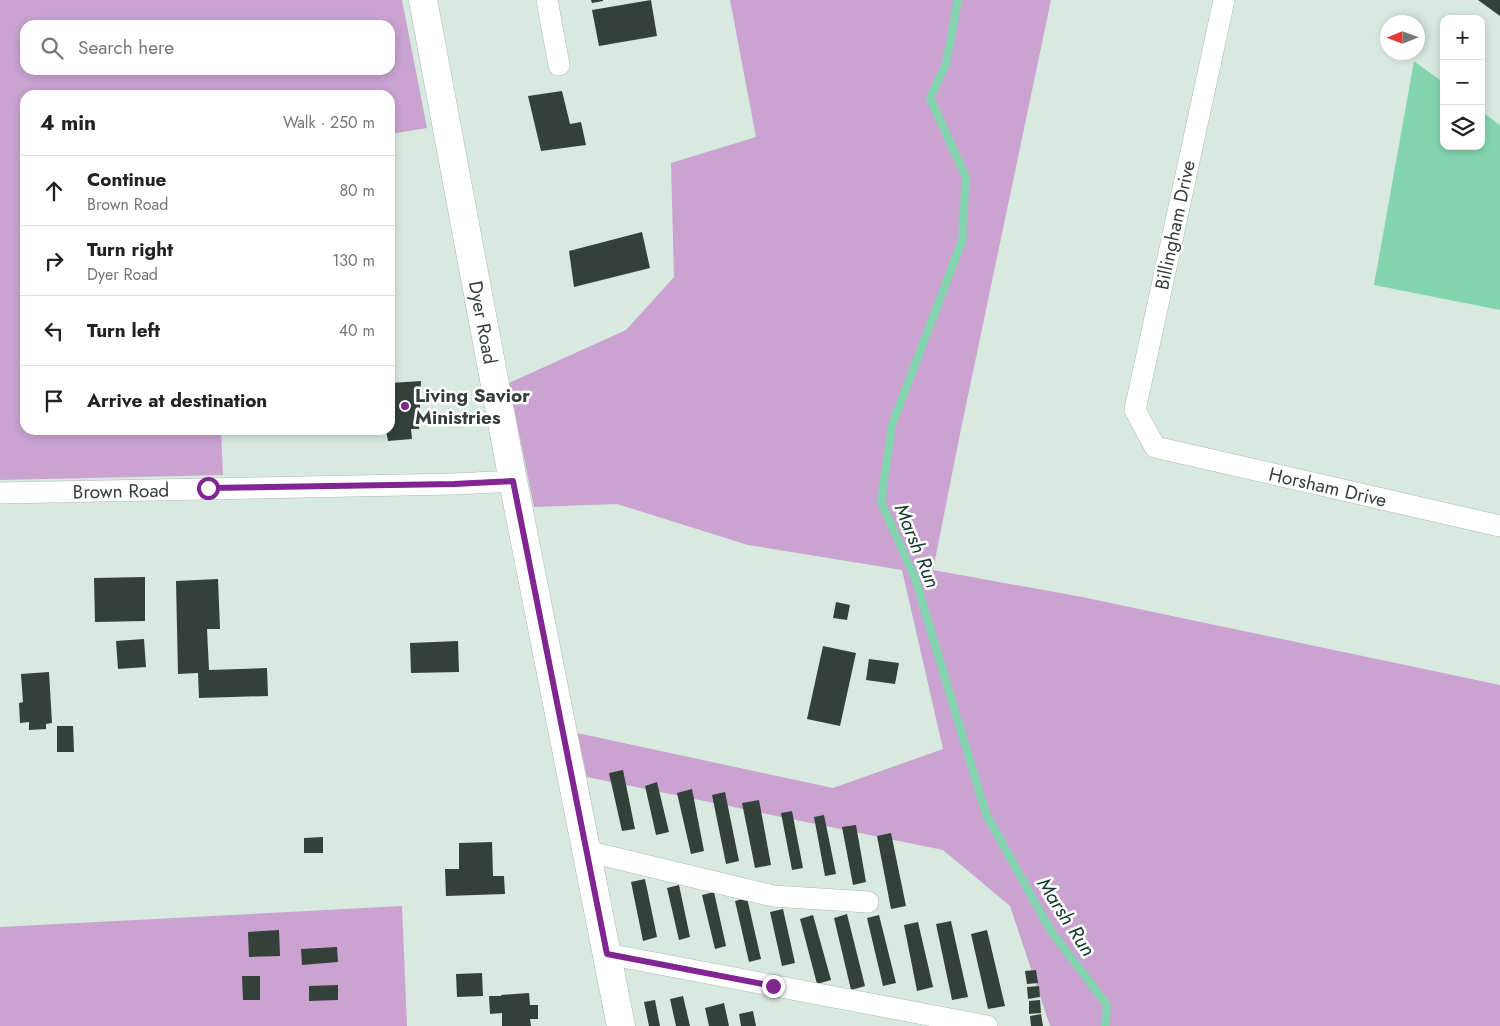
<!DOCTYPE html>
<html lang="en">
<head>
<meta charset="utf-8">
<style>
	:root { --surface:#fff; --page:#f6f6f6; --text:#222; --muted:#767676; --line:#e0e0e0 }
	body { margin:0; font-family:Jost,sans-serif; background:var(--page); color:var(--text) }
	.controls { position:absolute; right:15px; top:15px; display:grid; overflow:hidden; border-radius:10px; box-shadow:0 2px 8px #0003 }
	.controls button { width:45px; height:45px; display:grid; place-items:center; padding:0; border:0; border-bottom:1px solid var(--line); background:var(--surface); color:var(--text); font:25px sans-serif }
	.compass { position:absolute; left:1380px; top:15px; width:45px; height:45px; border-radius:50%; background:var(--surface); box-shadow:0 2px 8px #0003; rotate:269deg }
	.stop { position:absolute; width:15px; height:15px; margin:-11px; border:4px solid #802592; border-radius:50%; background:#fff }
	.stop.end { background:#802592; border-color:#fff; box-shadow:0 1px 5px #0008 }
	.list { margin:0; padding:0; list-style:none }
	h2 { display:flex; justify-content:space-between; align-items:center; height:65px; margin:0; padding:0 20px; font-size:21px }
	h2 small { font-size:16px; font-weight:400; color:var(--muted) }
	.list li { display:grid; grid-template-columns:32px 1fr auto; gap:15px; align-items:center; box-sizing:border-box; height:70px; padding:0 20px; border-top:1px solid var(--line) }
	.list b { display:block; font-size:19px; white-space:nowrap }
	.list p { margin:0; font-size:16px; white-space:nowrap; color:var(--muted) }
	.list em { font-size:16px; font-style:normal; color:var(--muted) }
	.icon { flex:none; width:28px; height:28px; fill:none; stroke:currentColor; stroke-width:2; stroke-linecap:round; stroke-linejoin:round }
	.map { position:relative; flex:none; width:1500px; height:1026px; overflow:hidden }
	.search { position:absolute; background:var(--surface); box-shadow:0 2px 8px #0003; left:20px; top:20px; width:375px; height:55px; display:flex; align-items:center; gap:12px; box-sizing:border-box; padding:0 18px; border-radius:15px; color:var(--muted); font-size:19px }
	.panel { position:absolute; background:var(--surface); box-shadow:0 2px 8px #0003; left:20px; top:90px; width:375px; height:345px; border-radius:15px }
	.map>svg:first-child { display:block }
</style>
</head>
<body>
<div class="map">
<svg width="1500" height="1026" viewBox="0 0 1500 1026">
	<rect width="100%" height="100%" fill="#d8e9e0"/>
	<path fill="#caa3d1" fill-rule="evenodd" d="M 0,0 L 402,0 L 427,128 L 390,134 L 390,95 L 25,95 L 25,430 L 221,430 L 223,475 L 0,480 ZM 25,25 L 390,25 L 390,70 L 25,70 Z
		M 730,0 L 1051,0 L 961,429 L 933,570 L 1082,597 L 1500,685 L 1500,1026 L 1050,1026 L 1010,906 L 943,850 L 587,777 L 577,733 L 833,788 L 943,749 L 902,570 L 748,545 L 617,504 L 534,507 L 509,383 L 626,330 L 674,277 L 671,163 L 756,137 Z
		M 402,906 L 407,1026 L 0,1026 L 0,927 Z"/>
	<path fill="#83d5b0" d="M 1414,61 L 1444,83 L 1444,146 L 1481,146 L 1481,111 L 1500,125 L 1500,310 L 1374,285 Z"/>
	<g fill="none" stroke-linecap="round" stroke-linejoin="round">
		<path stroke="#83d5b0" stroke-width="8" d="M 958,0 L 946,64 L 930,98 L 966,177 L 962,241 L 892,425 L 881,502 L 915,578 L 986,814 L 1051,931 L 1107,1005 L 1105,1026"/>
	</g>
	<path fill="#33413a" d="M 591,0 L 603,0 L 603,1 L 592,3 Z
		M 651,0 L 657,36 L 599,46 L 592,10 Z
		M 1478,0 L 1500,0 L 1500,16 Z
		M 562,91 L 570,124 L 581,122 L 586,145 L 541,151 L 528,96 Z
		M 642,232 L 650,268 L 574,287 L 569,251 Z
		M 421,381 L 419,429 L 411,429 L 412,439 L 388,441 L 386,430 L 390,430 L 390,383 Z
		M 145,577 L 145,621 L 95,622 L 94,578 Z
		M 218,579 L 220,629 L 207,629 L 209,670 L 267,668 L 268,696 L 199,698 L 198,673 L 178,674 L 176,581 Z
		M 836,602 L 850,605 L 847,620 L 833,618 Z
		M 144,639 L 146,667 L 118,669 L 116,641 Z
		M 458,641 L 459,672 L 411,673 L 410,643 Z
		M 823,646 L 856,653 L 840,726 L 807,719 Z
		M 869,659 L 899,663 L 895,684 L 866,680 Z
		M 49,672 L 52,723 L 46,724 L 46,729 L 29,730 L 29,722 L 20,723 L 19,703 L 23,702 L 21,674 Z
		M 57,726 L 73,726 L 74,752 L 57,752 Z
		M 623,770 L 635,829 L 622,831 L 609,773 Z
		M 657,782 L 669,832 L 656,835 L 645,786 Z
		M 692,789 L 704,851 L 691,854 L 677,793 Z
		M 725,792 L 739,861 L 726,864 L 712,795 Z
		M 759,800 L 771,865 L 755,868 L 742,803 Z
		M 792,811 L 803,868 L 792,870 L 781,813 Z
		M 824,815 L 836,874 L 825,876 L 814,817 Z
		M 856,825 L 866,882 L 853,885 L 842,827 Z
		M 891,833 L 906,906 L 891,909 L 877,836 Z
		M 323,837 L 323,853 L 304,853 L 304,838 Z
		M 492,842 L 493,876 L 504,876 L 505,894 L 446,896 L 445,869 L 459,869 L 459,843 Z
		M 645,879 L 657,937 L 643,941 L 631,882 Z
		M 679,885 L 690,937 L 679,940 L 667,888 Z
		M 714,892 L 726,946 L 715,949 L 702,895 Z
		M 747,898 L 761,959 L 749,962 L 735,901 Z
		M 783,909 L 795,963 L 782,966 L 770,912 Z
		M 847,914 L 865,986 L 851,990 L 834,918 Z
		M 813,915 L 831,980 L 817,984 L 800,919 Z
		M 879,915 L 896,983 L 883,986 L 867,918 Z
		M 951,921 L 968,997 L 952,1000 L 936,924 Z
		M 918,922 L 933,987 L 917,991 L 904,925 Z
		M 279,930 L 280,956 L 249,957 L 248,932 Z
		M 987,930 L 1005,1006 L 988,1009 L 971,934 Z
		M 337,947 L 338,962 L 302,965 L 301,949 Z
		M 1036,970 L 1038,983 L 1027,984 L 1025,971 Z
		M 482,973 L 483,996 L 457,997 L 456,974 Z
		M 242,976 L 260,976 L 260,1000 L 243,1000 Z
		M 338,985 L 338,1000 L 309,1001 L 309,986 Z
		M 1039,986 L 1040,997 L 1028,999 L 1027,987 Z
		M 529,993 L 530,1005 L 538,1005 L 538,1019 L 530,1019 L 531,1026 L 502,1026 L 502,1013 L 490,1014 L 489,996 L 501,996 L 501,995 Z
		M 683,996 L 690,1026 L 676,1026 L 670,999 Z
		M 655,1000 L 660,1026 L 649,1026 L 644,1002 Z
		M 1040,1000 L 1041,1013 L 1029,1014 L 1029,1001 Z
		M 724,1003 L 729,1026 L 709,1026 L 705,1008 Z
		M 753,1011 L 756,1026 L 741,1026 L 739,1014 Z
		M 1041,1014 L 1043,1026 L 1031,1026 L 1030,1016 Z"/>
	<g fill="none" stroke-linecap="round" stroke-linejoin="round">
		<defs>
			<g id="street">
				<path d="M 547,0 L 559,65"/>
				<path id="s1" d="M 1224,0 L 1135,410 L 1155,447 L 1500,526"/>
				<path id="s2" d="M 0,493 L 454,484 L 513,481"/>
				<path d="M 586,851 L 773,896 L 868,902"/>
				<path d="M 607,954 L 987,1026"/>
			</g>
			<g id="secondary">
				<path id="s3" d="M 423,0 L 513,481 L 621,1026"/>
			</g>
		</defs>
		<use href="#street" stroke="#abbbb2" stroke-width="22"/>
		<use href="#secondary" stroke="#abbbb2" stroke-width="29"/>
		<use href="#street" stroke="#fff" stroke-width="21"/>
		<use href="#secondary" stroke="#fff" stroke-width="28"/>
	</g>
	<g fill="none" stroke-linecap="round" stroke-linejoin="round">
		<path stroke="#802592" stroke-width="6" d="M 208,488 L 454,484 L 513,481 L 607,954 L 773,986"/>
	</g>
	<circle fill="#802592" stroke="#fff" stroke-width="2" cx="405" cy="406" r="5"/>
	<g text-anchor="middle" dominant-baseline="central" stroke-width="5" stroke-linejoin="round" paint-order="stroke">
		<g font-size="19" fill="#363d3a" stroke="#fff">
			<text transform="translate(1175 225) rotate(-78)">Billingham Drive</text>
			<text stroke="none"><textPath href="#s3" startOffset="328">Dyer Road</textPath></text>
			<text stroke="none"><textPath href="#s1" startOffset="639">Horsham Drive</textPath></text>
			<text stroke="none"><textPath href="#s2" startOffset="121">Brown Road</textPath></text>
		</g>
		<g font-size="19" font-weight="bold" fill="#363d3a" stroke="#fff" text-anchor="start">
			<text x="415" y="395">Living Savior<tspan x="415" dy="22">Ministries</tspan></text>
		</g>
		<g font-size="20" font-style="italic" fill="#123828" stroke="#fff">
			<text transform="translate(917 546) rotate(68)">Marsh Run</text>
			<text transform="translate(1066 917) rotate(57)">Marsh Run</text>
		</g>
	</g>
</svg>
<div class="controls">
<button>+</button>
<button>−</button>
<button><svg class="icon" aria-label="layers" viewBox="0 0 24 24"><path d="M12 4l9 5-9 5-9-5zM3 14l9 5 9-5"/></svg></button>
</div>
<svg class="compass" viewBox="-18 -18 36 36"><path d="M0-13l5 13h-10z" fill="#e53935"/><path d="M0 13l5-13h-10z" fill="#767676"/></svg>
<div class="stop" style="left:208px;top:488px"></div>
<div class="stop end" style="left:773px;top:986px"></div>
<div class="search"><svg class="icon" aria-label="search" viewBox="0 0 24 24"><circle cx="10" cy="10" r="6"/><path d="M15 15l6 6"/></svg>Search here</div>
<section class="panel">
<h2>4 min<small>Walk · 250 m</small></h2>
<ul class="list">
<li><svg class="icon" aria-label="ahead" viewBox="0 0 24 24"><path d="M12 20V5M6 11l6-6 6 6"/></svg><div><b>Continue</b><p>Brown Road</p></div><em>80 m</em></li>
<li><svg class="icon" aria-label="right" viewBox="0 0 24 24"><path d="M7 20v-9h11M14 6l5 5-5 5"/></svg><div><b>Turn right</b><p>Dyer Road</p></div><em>130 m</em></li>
<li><svg class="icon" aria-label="left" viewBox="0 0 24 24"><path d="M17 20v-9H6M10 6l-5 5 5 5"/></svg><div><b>Turn left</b></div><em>40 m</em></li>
<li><svg class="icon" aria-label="arrive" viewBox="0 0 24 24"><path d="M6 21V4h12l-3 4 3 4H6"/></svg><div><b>Arrive at destination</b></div></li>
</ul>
</section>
</div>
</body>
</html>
